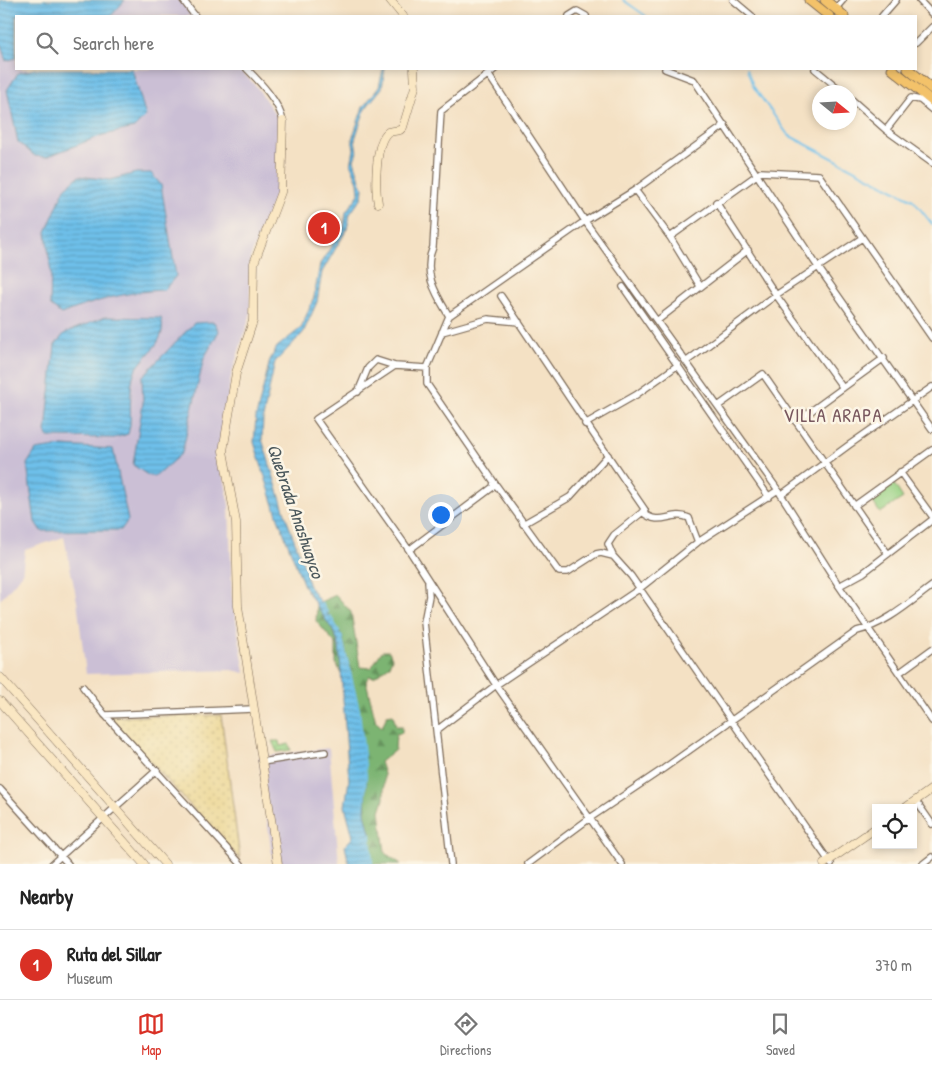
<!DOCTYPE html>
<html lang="en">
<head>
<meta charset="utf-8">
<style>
	:root { --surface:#fff; --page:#f2f2f2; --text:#222; --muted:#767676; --line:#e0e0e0; --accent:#d93025 }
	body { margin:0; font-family:"Patrick Hand",sans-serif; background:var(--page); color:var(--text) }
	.controls { position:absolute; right:15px; bottom:15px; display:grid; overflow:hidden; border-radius:0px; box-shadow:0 2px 8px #0003 }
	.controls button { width:45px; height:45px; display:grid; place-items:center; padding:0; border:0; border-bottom:1px solid var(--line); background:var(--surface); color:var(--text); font:25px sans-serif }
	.compass { position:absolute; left:812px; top:85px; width:45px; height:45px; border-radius:50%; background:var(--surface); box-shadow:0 2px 8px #0003; rotate:108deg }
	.you { position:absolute; left:440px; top:514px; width:18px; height:18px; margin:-12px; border:4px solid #fff; border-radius:50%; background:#1a73e8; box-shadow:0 0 0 8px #1a73e833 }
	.badge { display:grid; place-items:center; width:32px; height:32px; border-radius:50%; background:var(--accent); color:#fff; font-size:16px; font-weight:700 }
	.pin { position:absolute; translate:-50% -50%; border:2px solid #fff; box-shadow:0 1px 5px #0006 }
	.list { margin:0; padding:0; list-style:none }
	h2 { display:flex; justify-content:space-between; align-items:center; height:65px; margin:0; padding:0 20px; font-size:21px }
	h2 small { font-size:16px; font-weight:400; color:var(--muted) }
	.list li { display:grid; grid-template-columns:32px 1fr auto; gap:15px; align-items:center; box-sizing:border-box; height:70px; padding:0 20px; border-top:1px solid var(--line) }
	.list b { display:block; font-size:19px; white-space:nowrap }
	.list p { margin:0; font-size:16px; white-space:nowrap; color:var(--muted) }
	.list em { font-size:16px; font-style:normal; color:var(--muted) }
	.icon { flex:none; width:28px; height:28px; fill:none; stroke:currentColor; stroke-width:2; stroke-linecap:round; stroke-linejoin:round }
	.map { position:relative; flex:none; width:932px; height:864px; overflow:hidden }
	.search { position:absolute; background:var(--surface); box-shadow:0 2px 8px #0003; left:15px; right:15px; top:15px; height:55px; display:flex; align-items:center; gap:12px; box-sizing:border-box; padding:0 18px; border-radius:0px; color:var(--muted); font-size:19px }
	.sheet { height:135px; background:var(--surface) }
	nav { display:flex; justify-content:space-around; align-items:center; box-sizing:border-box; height:70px; border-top:1px solid var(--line); background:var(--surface); font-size:14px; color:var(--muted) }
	nav a { display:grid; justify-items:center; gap:2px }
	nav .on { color:var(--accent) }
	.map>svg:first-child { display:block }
</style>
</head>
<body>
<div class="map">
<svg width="932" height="864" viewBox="0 0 932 864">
	<defs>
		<pattern id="grass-dots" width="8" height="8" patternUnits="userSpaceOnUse" patternTransform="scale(1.25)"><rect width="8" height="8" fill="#9ad285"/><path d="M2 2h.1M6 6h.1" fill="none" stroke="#86b472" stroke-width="1.8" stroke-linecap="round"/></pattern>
		<pattern id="forest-firs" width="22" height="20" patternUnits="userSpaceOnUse" patternTransform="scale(1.25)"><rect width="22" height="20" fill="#7bb472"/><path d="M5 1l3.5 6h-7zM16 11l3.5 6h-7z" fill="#66935d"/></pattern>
		<pattern id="sand-dots" width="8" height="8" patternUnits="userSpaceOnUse" patternTransform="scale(1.25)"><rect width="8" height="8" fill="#eeda9e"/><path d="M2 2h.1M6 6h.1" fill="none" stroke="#cdbb88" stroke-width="1.8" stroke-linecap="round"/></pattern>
		<pattern id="water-rules" width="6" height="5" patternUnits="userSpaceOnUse" patternTransform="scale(1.25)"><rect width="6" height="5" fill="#6ec0ea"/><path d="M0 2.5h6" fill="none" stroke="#5c9cbd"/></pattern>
	</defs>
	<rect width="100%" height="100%" fill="#fcf5e5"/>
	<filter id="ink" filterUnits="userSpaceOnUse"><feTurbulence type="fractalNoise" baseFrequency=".02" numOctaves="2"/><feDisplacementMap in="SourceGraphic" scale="10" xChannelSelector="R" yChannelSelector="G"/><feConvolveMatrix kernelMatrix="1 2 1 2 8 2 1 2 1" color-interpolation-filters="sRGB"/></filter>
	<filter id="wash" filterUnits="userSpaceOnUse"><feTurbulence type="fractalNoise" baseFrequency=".0096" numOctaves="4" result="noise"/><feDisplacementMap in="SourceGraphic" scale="20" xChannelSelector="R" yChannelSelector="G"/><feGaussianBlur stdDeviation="1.12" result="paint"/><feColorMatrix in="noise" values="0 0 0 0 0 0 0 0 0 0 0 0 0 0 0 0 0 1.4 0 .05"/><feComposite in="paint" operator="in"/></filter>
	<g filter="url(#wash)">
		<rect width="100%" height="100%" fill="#f4e1c4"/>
		<path fill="#cbbfd5" d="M 0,0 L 181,0 L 194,16 L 16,16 L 16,69 L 239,69 L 256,86 L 277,117 L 282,131 L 280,184 L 250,258 L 250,316 L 231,376 L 220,453 L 229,505 L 232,596 L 245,673 L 232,670 L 86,674 L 77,601 L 64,537 L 25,550 L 22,574 L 0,600 Z
			M 329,748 L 339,864 L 273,864 L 259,757 Z"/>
		<path fill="url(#grass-dots)" stroke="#6a7e52" d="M 272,741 L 279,741 L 280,746 L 289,744 L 291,750 L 277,752 Z"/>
		<path fill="url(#forest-firs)" stroke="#5b6f48" d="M 336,595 L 351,612 L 360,667 L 371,668 L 382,651 L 389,651 L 392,658 L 389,666 L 374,677 L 369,676 L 366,681 L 376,722 L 382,727 L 387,715 L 393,714 L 396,726 L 402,726 L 402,733 L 396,734 L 395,750 L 380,762 L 384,774 L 384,799 L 380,811 L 385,853 L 401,864 L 372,864 L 370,833 L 365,813 L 366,775 L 359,710 L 342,636 L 320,602 Z
			M 317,605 C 336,634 339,638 341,673 L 336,663 L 336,644 L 316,621 Z"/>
		<path fill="url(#sand-dots)" stroke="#94825e" d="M 221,715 L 240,859 L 109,717 Z"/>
		<path fill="#9ad285" stroke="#6a7e52" d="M 894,484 L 903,498 L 880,513 L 871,499 Z"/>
		<path fill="url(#water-rules)" stroke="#547584" d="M 0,0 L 125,0 L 111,16 L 16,16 L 16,58 L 6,61 L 0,42 Z
			M 34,69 L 132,69 L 146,116 L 134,128 L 103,135 L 46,157 L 35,156 L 18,142 L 7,90 L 18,73 Z
			M 383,69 L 385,69 L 382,88 L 365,109 L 355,139 L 357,152 L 354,160 L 363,189 L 362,197 L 350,214 L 347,229 L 322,272 L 317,302 L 303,333 L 275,362 L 263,418 L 262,439 L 289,526 L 305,568 L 308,584 L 342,636 L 359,710 L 366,775 L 365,813 L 370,833 L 372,864 L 349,864 L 345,846 L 353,837 L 345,806 L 349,780 L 339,645 L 335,634 L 304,586 L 278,518 L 254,442 L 256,417 L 270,360 L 277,347 L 301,328 L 314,297 L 320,264 L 344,227 L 346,212 L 359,194 L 358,182 L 351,165 L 354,149 L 352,139 L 363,107 L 379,87 Z
			M 136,173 L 151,173 L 161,185 L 176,276 L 164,290 C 127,291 95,301 61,314 L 50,305 L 51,273 L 46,232 L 65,188 L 79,176 L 110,180 Z
			M 105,317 L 161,318 C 168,341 146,353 135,371 C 129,382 131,413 130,426 L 128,434 L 114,438 L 48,437 L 46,431 L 55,345 L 65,333 Z
			M 214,322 L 219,331 L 204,358 L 182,453 L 156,476 L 149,476 L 133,465 L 143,403 L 142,377 L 194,323 Z
			M 63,446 L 113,449 L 128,520 L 121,530 L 41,531 L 35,522 L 27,464 L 36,450 Z"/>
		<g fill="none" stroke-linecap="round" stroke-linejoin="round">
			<path stroke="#6ec0ea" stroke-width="2" d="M 623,0 L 646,16
				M 747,69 L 753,86 L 788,135 L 913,200 L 932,224
				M 321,603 L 327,612
				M 330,616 L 339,631
				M 341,635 L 359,710 L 366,775 L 364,803
				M 370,834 L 372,864"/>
		</g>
	</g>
	<g filter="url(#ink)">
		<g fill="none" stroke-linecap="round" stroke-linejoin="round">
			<defs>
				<path id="street" d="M 183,0 L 195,16
					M 733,0 L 752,16
					M 919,0 L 932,14
					M 835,9 L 843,0
					M 569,16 L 577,11 L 586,16
					M 882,16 L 896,0
					M 916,43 L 932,27
					M 247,69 C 261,83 279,102 283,121
					M 665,69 L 694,80 L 818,267 L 932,429
					M 815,69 L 843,92
					M 488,74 L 585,221 L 778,490 L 839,586 L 932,721
					M 850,98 L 886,130 L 932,163
					M 920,100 L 932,110
					M 886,130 L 911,98 L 920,100 L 925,96
					M 635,190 L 670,237 L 700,286
					M 716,202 L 776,295 L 843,388
					M 670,237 L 761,172 L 819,175 L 932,338
					M 623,287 L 769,497
					M 501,296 C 549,367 596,439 645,510 L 614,535 L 608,544 L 613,556 L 631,576 L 831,864
					M 449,316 C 436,294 422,273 433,247 L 441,111 L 495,69
					M 658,320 L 748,250
					M 442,332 L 488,319 L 519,322
					M 687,361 L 776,295 L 862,238
					M 427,368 L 395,366 L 316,419 L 409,550 L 496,685 L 622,864
					M 358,392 L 368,368 L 376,360 L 395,366
					M 718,406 L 763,374 L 888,554
					M 796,422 L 884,358
					M 585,424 L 636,395 L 678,365
					M 900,472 L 932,516
					M 494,482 L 559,572 L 568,572 L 596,554 L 601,553 L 613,556
					M 781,495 L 849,445 L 932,387
					M 854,506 L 932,450
					M 642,512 C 661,528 671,510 689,518 L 698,542
					M 523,524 L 570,497 L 608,455
					M 409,550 L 493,487 L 494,482 L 427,384 L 427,368 L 449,316 L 585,221 L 635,190 L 725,125
					M 428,582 L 429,596 L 424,622 L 451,864
					M 839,586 L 863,573 L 932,520
					M 899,673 L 932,649
					M 83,687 L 105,715 L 241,864
					M 105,715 L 253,709
					M 437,730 L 496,685 L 639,589 L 698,542 L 778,490
					M 262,762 L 325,752
					M 0,789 L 68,864
					M 916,801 L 932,824
					M 52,864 L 157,770
					M 528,864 L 590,818 L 663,769 L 857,631 C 886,624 909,603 932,586
					M 923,864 L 932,857"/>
				<path id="secondary" d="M 390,0 L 403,16
					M 378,203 C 375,188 375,142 388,132 L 400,130 L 403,127 L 415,87 L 414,69
					M 0,677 L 165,864
					M 0,701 L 144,864
					M 905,808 L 932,789
					M 278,864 L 238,606 L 236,522 L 223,451 L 236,373 L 253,321 L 254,263 L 281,192 L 283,121
					M 824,864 L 876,828"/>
				<path id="primary" d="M 809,0 L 829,16
					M 825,0 L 844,16
					M 892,69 L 932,101
					M 908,69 L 932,89"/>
			</defs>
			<use href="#street" stroke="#7c6a58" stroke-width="8"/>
			<use href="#secondary" stroke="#7c6a58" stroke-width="9"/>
			<use href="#primary" stroke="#7c6a58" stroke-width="11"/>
			<use href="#street" stroke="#fff" stroke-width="5.5"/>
			<use href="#secondary" stroke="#fae7c3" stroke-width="8"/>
			<use href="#primary" stroke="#f3c26a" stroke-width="9"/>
		</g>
	</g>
	<g text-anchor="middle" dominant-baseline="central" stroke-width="5" stroke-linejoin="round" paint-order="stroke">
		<g font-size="18" font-style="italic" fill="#4a575b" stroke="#fcf5e5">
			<text transform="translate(296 511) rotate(71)">Quebrada Anashuayco</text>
		</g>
		<g font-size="19" letter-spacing="1" fill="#78575e" stroke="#fcf5e5">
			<text x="833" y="415">VILLA ARAPA</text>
		</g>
	</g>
</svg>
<div class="controls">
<button><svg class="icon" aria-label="locate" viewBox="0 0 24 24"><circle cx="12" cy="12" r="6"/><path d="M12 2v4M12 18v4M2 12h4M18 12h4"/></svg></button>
</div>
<svg class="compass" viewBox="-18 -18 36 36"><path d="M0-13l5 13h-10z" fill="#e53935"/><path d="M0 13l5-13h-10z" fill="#767676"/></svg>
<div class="you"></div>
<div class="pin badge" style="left:324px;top:228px">1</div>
<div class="search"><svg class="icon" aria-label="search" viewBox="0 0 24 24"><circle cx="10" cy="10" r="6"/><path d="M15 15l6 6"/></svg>Search here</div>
</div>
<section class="sheet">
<h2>Nearby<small></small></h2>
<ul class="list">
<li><span class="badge">1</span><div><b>Ruta del Sillar</b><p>Museum</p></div><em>370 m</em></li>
</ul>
</section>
<nav>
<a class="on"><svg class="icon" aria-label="map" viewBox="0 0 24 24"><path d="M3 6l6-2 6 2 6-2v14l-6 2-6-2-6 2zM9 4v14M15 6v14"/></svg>Map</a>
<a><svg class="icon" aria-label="directions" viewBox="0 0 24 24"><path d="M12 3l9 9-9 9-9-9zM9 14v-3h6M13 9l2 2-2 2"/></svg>Directions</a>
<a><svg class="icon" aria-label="saved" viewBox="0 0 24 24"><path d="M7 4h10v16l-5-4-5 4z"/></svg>Saved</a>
</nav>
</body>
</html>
